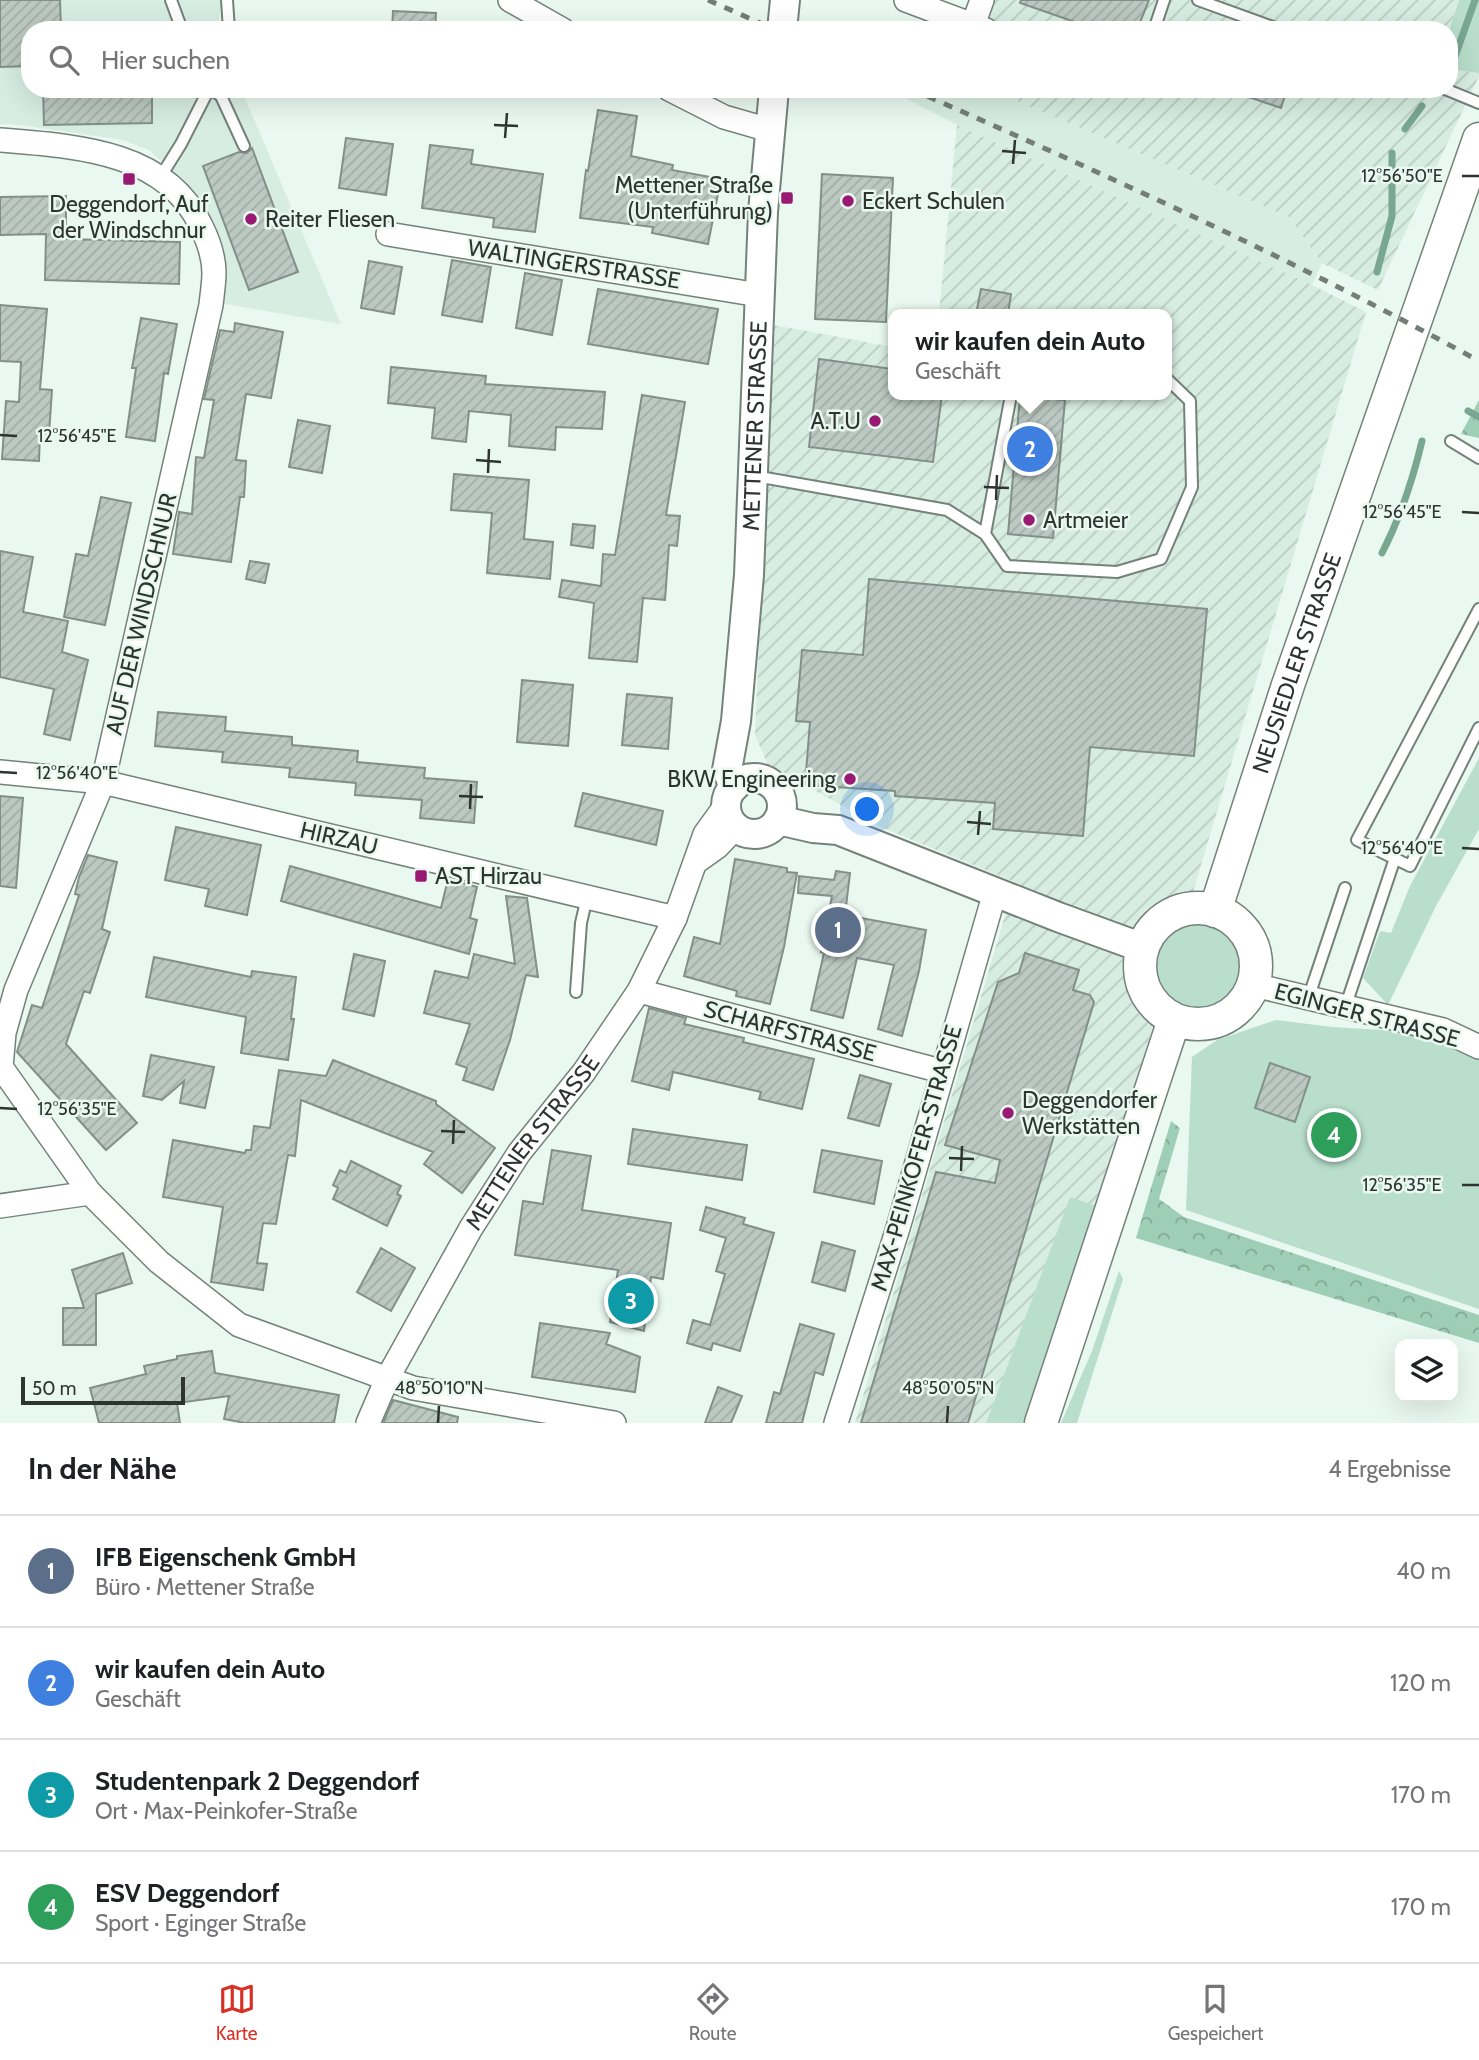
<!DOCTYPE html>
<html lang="de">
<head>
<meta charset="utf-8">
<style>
	:root { --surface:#fff; --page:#f6f6f6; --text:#202124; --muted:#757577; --line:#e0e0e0; --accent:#d93025 }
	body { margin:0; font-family:Cabin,sans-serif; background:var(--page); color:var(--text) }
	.controls { position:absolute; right:21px; bottom:21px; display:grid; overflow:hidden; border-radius:14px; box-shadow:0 7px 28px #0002 }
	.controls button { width:63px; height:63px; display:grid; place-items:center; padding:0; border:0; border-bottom:2px solid var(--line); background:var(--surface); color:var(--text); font:35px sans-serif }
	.scale { position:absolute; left:21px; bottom:18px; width:164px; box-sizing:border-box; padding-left:7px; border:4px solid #2e3431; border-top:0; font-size:19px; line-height:24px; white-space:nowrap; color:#2e3431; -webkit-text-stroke:5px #e9f8f0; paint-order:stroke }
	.you { position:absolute; left:868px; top:810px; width:24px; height:24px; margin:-18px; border:5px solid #fff; border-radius:50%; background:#1a73e8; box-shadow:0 0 0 10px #1a73e833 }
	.badge { display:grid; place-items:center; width:46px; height:46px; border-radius:50%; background:var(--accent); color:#fff; font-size:23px; font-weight:700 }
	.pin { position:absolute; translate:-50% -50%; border:4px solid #fff; box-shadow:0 2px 7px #0006 }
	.popup { position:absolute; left:888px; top:309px; width:284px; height:91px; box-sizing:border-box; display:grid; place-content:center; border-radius:14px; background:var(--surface); filter:drop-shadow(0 2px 5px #0005); font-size:23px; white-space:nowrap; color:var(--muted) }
	.popup b { font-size:26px; color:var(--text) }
	.popup::after { content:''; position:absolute; left:50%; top:100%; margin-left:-14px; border:14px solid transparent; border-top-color:var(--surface) }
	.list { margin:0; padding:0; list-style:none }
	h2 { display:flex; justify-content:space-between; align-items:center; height:91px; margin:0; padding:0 28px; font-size:30px }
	h2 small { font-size:23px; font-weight:400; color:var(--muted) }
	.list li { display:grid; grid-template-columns:46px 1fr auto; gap:21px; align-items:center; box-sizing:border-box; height:112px; padding:0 28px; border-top:2px solid var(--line) }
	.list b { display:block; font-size:26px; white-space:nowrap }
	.list p { margin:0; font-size:23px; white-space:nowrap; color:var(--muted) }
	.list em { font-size:23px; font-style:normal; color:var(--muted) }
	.icon { flex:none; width:38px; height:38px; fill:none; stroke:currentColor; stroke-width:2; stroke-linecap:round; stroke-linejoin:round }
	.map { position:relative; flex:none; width:1479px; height:1423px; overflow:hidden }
	.search { position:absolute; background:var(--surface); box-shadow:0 7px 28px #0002; left:21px; right:21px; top:21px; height:77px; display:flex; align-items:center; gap:18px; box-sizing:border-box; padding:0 24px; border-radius:28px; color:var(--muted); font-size:26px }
	.sheet { height:539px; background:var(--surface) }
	nav { display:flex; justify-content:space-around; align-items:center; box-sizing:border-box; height:98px; border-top:2px solid var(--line); background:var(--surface); font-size:19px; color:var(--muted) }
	nav a { display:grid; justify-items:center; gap:4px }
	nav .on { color:var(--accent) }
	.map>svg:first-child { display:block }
</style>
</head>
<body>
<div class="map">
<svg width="1479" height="1423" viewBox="0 0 1479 1423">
	<defs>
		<pattern id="industrial-furrows" width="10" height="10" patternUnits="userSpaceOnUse" patternTransform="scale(1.75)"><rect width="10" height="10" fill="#d7ede2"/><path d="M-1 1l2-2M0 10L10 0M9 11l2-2" fill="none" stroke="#b9ccc2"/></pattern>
		<pattern id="forest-crowns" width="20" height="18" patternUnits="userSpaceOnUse" patternTransform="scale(1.75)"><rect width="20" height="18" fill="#9fceb7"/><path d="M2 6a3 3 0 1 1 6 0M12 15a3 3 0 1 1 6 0" fill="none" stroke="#82a895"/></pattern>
		<pattern id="building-hatch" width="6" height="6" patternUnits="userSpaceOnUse" patternTransform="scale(1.75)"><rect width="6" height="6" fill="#bbc9c2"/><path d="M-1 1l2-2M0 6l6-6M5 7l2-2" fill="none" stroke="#a1ada7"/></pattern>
	</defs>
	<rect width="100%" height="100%" fill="#e9f8f0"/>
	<path fill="#d7ede2" d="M 0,0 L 221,0 L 218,30 L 30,30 L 30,89 L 241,89 L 341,324 L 219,303 L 224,261 L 201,198 L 149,150 L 123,140 L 19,125 L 0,124 Z
		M 888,89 L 989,89 L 1289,217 L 1322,263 L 1312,285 L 957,125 Z"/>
	<path fill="url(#industrial-furrows)" d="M 973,0 L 1459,0 L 1449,31 L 968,30 Z
		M 1449,69 L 1479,73 L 1479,76 L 1378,290 L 1322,263 L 1289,217 L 989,89 L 1449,89 Z
		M 957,125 L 1312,285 L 1366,312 L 1099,1207 L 1070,1198 L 986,1423 L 855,1423 L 1015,882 L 883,828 L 768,765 L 755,735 L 773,325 L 893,347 L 894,395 L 1166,395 L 1166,314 L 939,314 Z"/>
	<path fill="#b9decc" d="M 1459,0 L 1479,0 L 1479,73 L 1449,69 L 1449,31 Z
		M 1479,758 L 1479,829 L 1436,906 L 1388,1005 L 1363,978 L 1380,931 L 1391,933 L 1410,886 Z
		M1157 966a43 43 0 1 1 86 0a43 43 0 1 1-86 0Z
		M 1276,1020 L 1332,1027 L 1399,1031 L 1451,1047 L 1479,1060 L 1479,1309 L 1186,1210 L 1192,1057 L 1217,1040 Z
		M 1070,1197 L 1099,1207 L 1024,1423 L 986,1423 Z
		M 1119,1271 L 1123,1279 L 1077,1423 L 1061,1423 L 1092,1351 Z"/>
	<path fill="url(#forest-crowns)" d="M 1479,400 L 1479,438 L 1461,434 Z
		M 1171,1121 L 1180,1128 L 1159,1199 L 1184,1217 L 1479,1315 L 1479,1343 L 1136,1238 Z"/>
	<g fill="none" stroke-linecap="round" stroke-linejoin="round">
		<path stroke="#79a791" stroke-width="7" d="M 1452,65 L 1475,0
			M 1405,129 L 1422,106
			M 1377,272 L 1392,216 L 1392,153
			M 1468,411 L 1479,417
			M 1382,553 C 1400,518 1413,479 1422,441"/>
	</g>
	<path fill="url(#building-hatch)" stroke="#829089" stroke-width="2" d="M 0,0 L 60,0 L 61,30 L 30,30 L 30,66 L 0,67 Z
		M 1021,0 L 1149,0 L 1137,30 L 1098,30 L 1020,3 Z
		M 393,11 L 436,13 L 435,30 L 392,30 Z
		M 43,89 L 152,89 L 152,123 L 44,125 Z
		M 1234,89 L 1287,89 L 1281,108 L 1234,92 Z
		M 598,110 L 637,116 L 631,156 L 673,165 L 672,170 L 721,179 L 708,244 L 652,233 L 653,227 L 580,218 L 586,170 L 588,171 Z
		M 346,138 L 393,144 L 386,195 L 339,188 Z
		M 430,145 L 473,150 L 471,164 L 543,174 L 535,232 L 493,227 L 494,218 L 422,208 Z
		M 252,148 L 298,272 L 249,290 L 203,166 L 239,152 L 247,153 Z
		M 822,174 L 893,178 L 886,322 L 815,319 Z
		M 66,196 L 66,239 L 180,242 L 179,284 L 45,280 L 46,234 L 0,235 L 0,197 Z
		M 452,260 L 491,267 L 482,322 L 442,315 Z
		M 369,261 L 402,267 L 394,314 L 361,308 Z
		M 525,273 L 562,280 L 552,335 L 516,328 Z
		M 598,289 L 718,309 L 708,364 L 588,344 Z
		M 981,289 L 1011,294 L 1008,314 L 976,314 Z
		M 0,305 L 47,309 L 40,389 L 52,390 L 49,434 L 40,433 L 39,461 L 2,459 L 6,401 L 19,402 L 21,362 L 0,361 Z
		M 141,318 L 177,324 L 168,374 L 164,373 L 155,441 L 126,437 L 136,368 L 132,368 Z
		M 235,323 L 283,332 L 271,398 L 246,394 L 236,460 L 246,461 L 244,497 L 240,497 L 231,562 L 173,554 L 179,512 L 192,514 L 196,457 L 204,458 L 214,400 L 204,399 L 220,330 L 234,332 Z
		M 819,359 L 893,369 L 893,395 L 942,395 L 933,462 L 809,447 Z
		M 391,367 L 486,376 L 485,384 L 605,392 L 602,429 L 556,427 L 555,450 L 509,446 L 511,415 L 469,411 L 466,442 L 432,438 L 435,408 L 388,403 Z
		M 642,395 L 685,402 L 666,515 L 680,516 L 677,546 L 669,545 L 665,600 L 643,598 L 637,662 L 589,658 L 594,603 L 559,597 L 562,580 L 601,586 L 603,554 L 615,555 Z
		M 1020,396 L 1065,400 L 1053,538 L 1008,534 Z
		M 298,420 L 330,426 L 322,473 L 289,467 Z
		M 454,474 L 529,480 L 524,539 L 553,542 L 550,579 L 487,573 L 492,513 L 451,510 Z
		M 101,497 L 131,503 L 105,625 L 64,617 L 76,554 L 88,556 Z
		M 573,524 L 595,526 L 593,548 L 571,545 Z
		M 0,551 L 33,557 L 23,612 L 68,621 L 62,652 L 88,660 L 70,740 L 44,734 L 54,689 L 0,677 Z
		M 250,561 L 269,564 L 265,583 L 246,579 Z
		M 869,579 L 1207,609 L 1194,756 L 1090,747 L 1083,836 L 993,829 L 995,803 L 895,796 L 895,791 L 805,785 L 810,722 L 796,721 L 802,650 L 863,655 Z
		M 522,680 L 573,685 L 568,746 L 517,742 Z
		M 627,694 L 672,698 L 668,749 L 622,745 Z
		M 158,712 L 226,717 L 225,731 L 292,737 L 292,745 L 358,751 L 357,762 L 425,768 L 424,778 L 477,782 L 474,823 L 420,818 L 422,800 L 355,795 L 356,783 L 289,777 L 290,768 L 222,762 L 223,752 L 155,746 Z
		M 583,793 L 663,811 L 656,845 L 575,826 Z
		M 0,796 L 23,798 L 16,888 L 0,886 Z
		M 176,827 L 261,845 L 247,915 L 205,906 L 209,889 L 165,880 Z
		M 88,855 L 117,862 L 102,929 L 110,932 L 90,993 L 84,991 L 66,1044 L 137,1123 L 106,1150 L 17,1052 L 32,1005 L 42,1008 L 79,895 L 75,894 L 79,877 Z
		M 735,859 L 787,868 L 787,872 L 797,873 L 784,947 L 770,1004 L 736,996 L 737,991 L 684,976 L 694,937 L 720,944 Z
		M 290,866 L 441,908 L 448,879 L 477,887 L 470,918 L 477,920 L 469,954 L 281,901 Z
		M 836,871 L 850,873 L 845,915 L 926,930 L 919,971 L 902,1036 L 878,1029 L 894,965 L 857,958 L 843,1018 L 811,1010 L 824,953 L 821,952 L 832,896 L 798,893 L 799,876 L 834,880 Z
		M 506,896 L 527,898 L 538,977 L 526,975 L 510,1040 L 493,1090 L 463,1080 L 467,1068 L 456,1064 L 470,1024 L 424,1013 L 435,971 L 468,978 L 474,954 L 515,964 Z
		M 1025,953 L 1079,970 L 1073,990 L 1090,995 L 1094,1002 L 968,1423 L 861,1423 L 936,1172 L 995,1183 L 1000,1160 L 945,1145 L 998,982 L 1019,973 Z
		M 354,954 L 385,961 L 374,1016 L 343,1009 Z
		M 154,957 L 251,977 L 252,971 L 296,977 L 291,1019 L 294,1019 L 288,1060 L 241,1053 L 246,1017 L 146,997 Z
		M 649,1008 L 686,1018 L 684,1024 L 744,1038 L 743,1042 L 814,1059 L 802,1109 L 759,1099 L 761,1092 L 673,1072 L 669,1090 L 632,1081 Z
		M 151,1055 L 214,1067 L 205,1108 L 180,1103 L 184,1081 L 162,1100 L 143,1096 Z
		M 333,1060 L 436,1101 L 436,1104 L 495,1148 L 462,1193 L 424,1164 L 433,1152 L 301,1100 L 295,1156 L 288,1155 L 276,1224 L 263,1223 L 257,1263 L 267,1264 L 263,1290 L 211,1282 L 223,1207 L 163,1197 L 173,1140 L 245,1153 L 246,1150 L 251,1150 L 254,1126 L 270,1128 L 279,1070 L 326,1076 Z
		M 1270,1063 L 1310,1077 L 1295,1122 L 1255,1108 Z
		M 860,1075 L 891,1084 L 879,1126 L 848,1118 Z
		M 633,1129 L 747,1145 L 742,1180 L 628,1164 Z
		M 552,1150 L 591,1156 L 582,1210 L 671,1223 L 663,1279 L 651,1277 L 644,1331 L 610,1322 L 618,1270 L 515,1255 L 523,1201 L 543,1204 Z
		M 822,1150 L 882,1161 L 874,1204 L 814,1192 Z
		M 351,1161 L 401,1186 L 397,1194 L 401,1196 L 387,1226 L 333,1199 L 338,1188 L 333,1185 L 340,1170 L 346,1173 Z
		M 706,1207 L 745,1218 L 743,1224 L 774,1233 L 740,1351 L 713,1343 L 711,1350 L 687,1343 L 693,1320 L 710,1325 L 725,1274 L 716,1271 L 726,1238 L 700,1230 Z
		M 822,1242 L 855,1251 L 845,1291 L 812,1282 Z
		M 381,1248 L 415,1268 L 391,1311 L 357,1292 Z
		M 123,1253 L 132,1283 L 96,1294 L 96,1345 L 63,1345 L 63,1308 L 84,1308 L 72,1270 Z
		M 540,1323 L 610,1333 L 606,1344 L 640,1357 L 635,1392 L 532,1377 Z
		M 800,1324 L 834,1334 L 823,1375 L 815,1372 L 802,1423 L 766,1423 L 774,1392 L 780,1394 Z
		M 212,1351 L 215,1373 L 339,1395 L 334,1423 L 245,1423 L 224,1419 L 229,1396 L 177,1403 L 180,1423 L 99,1423 L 90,1388 L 146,1374 L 144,1366 L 177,1359 L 177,1356 Z
		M 718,1387 L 742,1396 L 731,1423 L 705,1423 Z
		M 393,1400 L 458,1417 L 457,1423 L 383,1423 Z"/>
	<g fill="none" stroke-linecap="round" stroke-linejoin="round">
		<defs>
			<path id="service" d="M 171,0 L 182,30
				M 227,0 L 229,30
				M 1198,0 L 1281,30
				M 1154,30 L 1164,0
				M 211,89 L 221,96 L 244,146
				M 1445,89 L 1479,103
				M 161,176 L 181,144 L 209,89
				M 1451,441 L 1479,458
				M 755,476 L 947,510 L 985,534 L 1007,566 L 1117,572 L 1161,559 L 1192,487 L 1190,401 L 1166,378
				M 985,534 L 1011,395
				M 1479,609 L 1357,840 L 1410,866 L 1479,728
				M 576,992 L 581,923 L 587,897
				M 1308,999 L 1345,888
				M 1345,1008 L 1395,858"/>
			<g id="minor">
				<path d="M 510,0 L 563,30"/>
				<path d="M 906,0 L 986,30"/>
				<path d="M 973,25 L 982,0"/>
				<path d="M 669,89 L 724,117 L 769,130"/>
				<path d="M 0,140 C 73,146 166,150 201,226 C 208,240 214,258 214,273 C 214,283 212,295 211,305 L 103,782 L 16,990 L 4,1033 L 1,1067 L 90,1193 L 159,1262 L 239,1325 L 413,1388 L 614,1423"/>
				<path d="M 388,234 L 759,295"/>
				<path d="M 0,772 L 103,782 L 675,918"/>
				<path d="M 696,862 L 717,847 L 736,827"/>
				<path d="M 1254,985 L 1443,1030 L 1479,1047"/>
				<path d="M 639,991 L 941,1071"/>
				<path d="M 0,1206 L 90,1193"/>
				<path id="s1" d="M 368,1423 L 387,1379 L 471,1228 L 519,1153 L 584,1072 L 639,991 L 675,918 L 705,834 L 726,805"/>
				<path d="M 836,1423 L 898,1228 L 995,892"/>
			</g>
			<g id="tertiary">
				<path d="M 782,30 L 785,0"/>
				<circle cx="754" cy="806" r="28"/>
				<path id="s2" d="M 734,787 L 727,770 L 736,721 L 749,575 L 763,212 L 774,89"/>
				<path d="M 778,820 L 813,828 L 838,830 L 1058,917 L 1143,948"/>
			</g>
			<g id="secondary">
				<circle cx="1198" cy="966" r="58"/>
				<path id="s3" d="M 1215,911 L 1288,685 L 1479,139"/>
				<path d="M 1041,1423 L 1174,1020"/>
			</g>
		</defs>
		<use href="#service" stroke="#74827b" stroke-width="14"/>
		<use href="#minor" stroke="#74827b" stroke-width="26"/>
		<use href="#tertiary" stroke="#74827b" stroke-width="32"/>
		<use href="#secondary" stroke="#74827b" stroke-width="35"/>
		<use href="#service" stroke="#fff" stroke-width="10"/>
		<use href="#minor" stroke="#fff" stroke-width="23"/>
		<use href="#tertiary" stroke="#fff" stroke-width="28"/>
		<use href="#secondary" stroke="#fff" stroke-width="32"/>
		<path stroke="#747d78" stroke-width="5" stroke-dasharray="9 9" stroke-linecap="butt" d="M 708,0 L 776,30
			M 911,89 C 1104,174 1295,260 1479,361"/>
	</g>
	<path fill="none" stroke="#2e3431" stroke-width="2.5" d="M 494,125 L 518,126M 505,138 L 507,113M 1002,151 L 1026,153M 1013,164 L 1015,140M 1462,176 L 1479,176M 0,435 L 17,436M 476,460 L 501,462M 488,473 L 489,449M 984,487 L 1009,488M 996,500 L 997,475M 1462,512 L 1479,513M 0,772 L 17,773M 459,796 L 483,797M 470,809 L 471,784M 967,822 L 991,824M 978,835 L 980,811M 1462,848 L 1479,849M 0,1108 L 17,1109M 441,1131 L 465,1132M 453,1144 L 454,1120M 949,1158 L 974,1159M 961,1171 L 962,1146M 1462,1185 L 1479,1185M 438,1423 L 439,1406M 947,1423 L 948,1406"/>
	<g fill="#981a72" stroke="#e9f8f0" stroke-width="2.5">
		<rect x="122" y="172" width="14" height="14" rx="3.5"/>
		<rect x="780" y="191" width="14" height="14" rx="3.5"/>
		<circle cx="848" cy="201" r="7"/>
		<circle cx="251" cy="219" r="7"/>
		<circle cx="875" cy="421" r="7"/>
		<circle cx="1029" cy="520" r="7"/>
		<circle cx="850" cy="779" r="7"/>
		<rect x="414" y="869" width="14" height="14" rx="3.5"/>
		<circle cx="1008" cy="1113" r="7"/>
	</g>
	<g text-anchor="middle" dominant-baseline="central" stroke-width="5" stroke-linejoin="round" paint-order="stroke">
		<g font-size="23" fill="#2e3431" stroke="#e9f8f0" text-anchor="start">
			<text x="773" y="185" text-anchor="end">Mettener Straße<tspan x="773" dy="26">(Unterführung)</tspan></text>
			<text x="862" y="201">Eckert Schulen</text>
			<text x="129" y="204" text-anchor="middle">Deggendorf, Auf<tspan x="129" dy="26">der Windschnur</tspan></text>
			<text x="265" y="219">Reiter Fliesen</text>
			<text x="861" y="421" text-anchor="end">A.T.U</text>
			<text x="1043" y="520">Artmeier</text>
			<text x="836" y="779" text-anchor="end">BKW Engineering</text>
			<text x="435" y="876">AST Hirzau</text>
			<text x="1022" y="1100">Deggendorfer<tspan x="1022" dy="26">Werkstätten</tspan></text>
		</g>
		<g font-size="23" fill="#2e3431" stroke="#e9f8f0">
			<text transform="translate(574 264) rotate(9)">WALTINGERSTRASSE</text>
			<text stroke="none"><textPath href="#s2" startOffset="364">METTENER STRASSE</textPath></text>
			<text transform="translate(141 614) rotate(-77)">AUF DER WINDSCHNUR</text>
			<text stroke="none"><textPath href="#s3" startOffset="261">NEUSIEDLER STRASSE</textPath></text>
			<text transform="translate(339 838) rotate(13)">HIRZAU</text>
			<text transform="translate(1367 1015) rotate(15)">EGINGER STRASSE</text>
			<text transform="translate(790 1031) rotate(15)">SCHARFSTRASSE</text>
			<text stroke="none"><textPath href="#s1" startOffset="326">METTENER STRASSE</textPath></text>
			<text transform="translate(916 1158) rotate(-74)">MAX-PEINKOFER-STRASSE</text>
		</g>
	</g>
	<g font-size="18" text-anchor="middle" fill="#2e3431" stroke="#e9f8f0" stroke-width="5" stroke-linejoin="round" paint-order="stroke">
		<text x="1402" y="182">12°56'50"E</text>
		<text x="77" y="442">12°56'45"E</text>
		<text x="1402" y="518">12°56'45"E</text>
		<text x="77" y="779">12°56'40"E</text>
		<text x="1402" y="854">12°56'40"E</text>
		<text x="77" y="1115">12°56'35"E</text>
		<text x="1402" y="1191">12°56'35"E</text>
		<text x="439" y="1394">48°50'10"N</text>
		<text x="948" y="1394">48°50'05"N</text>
	</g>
</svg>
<div class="controls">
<button><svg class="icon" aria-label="layers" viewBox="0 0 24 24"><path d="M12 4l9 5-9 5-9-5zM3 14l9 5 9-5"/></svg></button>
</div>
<div class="scale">50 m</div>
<div class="you"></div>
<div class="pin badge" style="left:838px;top:930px;background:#5c6f8a">1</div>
<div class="pin badge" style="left:1030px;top:449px;background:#3f7fe0">2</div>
<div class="popup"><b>wir kaufen dein Auto</b>Geschäft</div>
<div class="pin badge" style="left:631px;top:1301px;background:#0f9aa8">3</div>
<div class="pin badge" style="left:1334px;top:1135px;background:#2e9e5b">4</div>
<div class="search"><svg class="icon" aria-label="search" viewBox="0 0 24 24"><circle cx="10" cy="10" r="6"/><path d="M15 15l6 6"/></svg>Hier suchen</div>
</div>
<section class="sheet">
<h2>In der Nähe<small>4 Ergebnisse</small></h2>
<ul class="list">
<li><span class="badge" style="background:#5c6f8a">1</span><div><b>IFB Eigenschenk GmbH</b><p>Büro · Mettener Straße</p></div><em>40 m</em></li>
<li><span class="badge" style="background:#3f7fe0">2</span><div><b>wir kaufen dein Auto</b><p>Geschäft</p></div><em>120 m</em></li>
<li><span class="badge" style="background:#0f9aa8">3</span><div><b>Studentenpark 2 Deggendorf</b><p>Ort · Max-Peinkofer-Straße</p></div><em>170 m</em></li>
<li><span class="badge" style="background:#2e9e5b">4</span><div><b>ESV Deggendorf</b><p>Sport · Eginger Straße</p></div><em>170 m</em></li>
</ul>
</section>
<nav>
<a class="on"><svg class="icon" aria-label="map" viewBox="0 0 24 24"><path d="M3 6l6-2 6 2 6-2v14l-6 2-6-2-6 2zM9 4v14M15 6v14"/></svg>Karte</a>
<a><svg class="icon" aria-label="directions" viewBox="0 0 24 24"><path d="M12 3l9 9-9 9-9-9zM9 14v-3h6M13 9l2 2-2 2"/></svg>Route</a>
<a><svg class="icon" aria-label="saved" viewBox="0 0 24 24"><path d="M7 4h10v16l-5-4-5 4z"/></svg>Gespeichert</a>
</nav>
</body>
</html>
